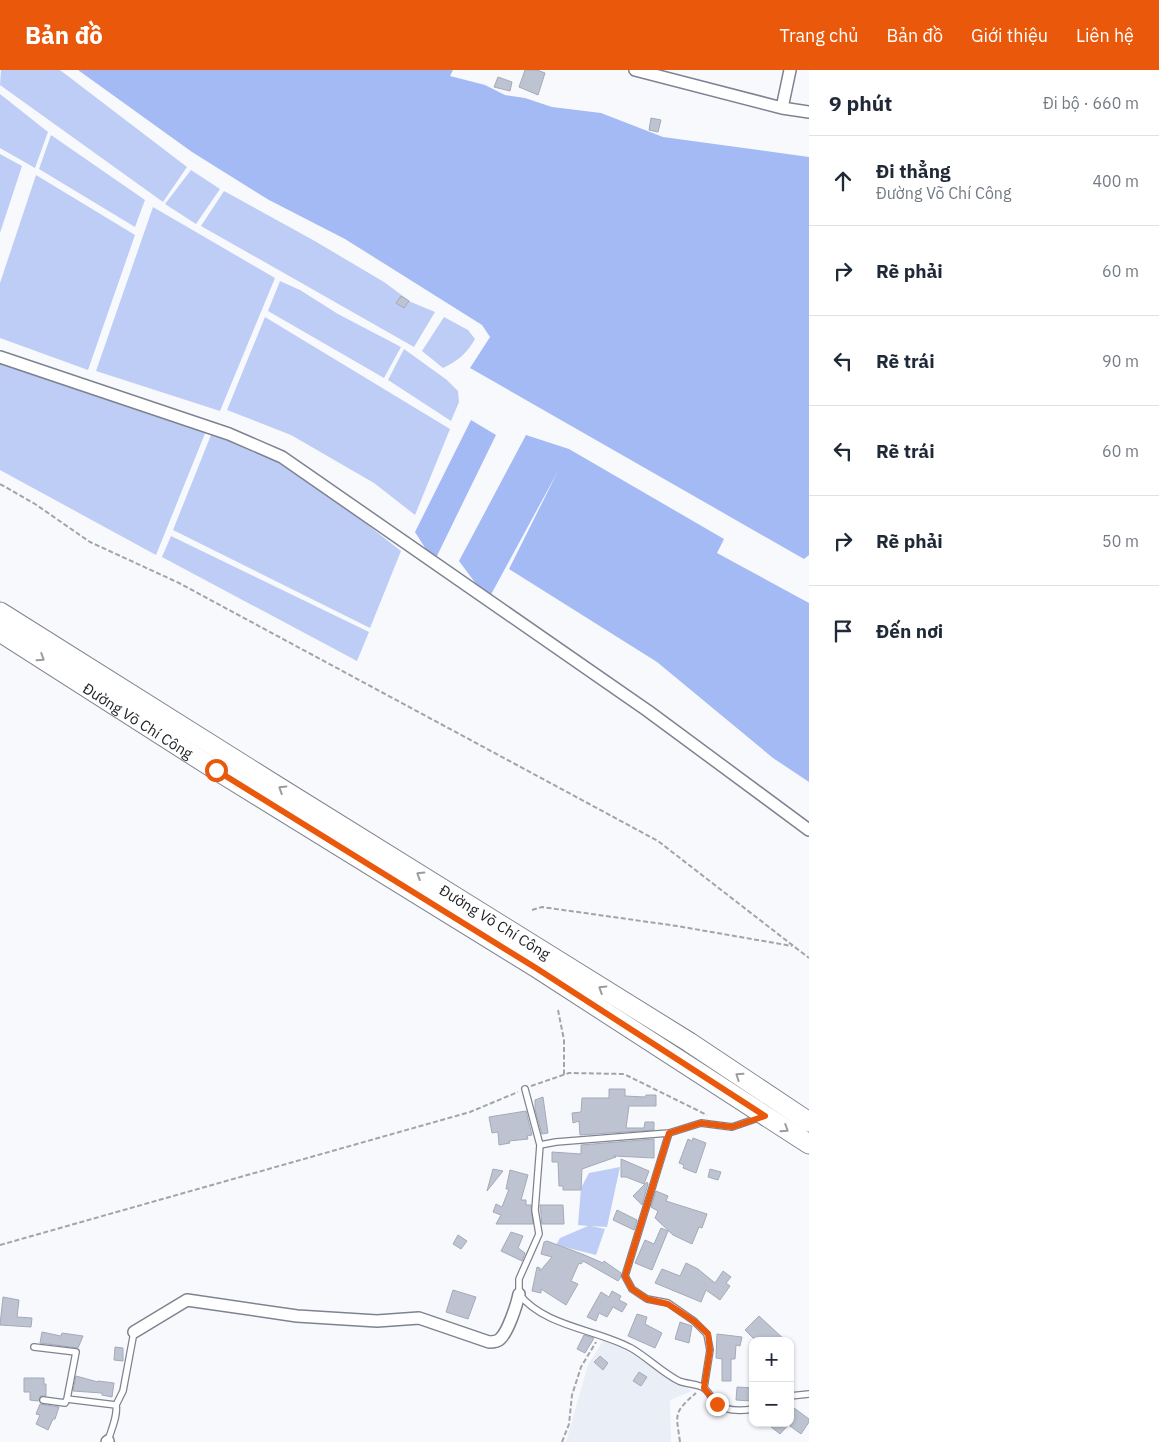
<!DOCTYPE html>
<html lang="vi">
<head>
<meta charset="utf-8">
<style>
	:root { --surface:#fff; --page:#f6f6f7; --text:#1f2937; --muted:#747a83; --line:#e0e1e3; --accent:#ea580c }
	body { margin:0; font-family:"IBM Plex Sans",sans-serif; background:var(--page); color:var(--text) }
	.controls { position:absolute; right:15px; bottom:15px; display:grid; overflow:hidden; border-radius:10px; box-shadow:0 1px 4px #0004 }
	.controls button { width:45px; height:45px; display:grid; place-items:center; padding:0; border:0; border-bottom:1px solid var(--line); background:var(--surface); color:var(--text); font:25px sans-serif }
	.stop { position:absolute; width:15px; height:15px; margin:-11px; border:4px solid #ea580c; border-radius:50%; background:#fff }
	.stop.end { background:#ea580c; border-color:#fff; box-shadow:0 1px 5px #0008 }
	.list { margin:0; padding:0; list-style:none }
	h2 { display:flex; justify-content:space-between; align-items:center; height:65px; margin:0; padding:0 20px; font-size:21px }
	h2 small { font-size:16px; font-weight:400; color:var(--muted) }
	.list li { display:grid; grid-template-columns:32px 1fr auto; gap:15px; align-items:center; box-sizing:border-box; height:90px; padding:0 20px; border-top:1px solid var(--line) }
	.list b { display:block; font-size:19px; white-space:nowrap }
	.list p { margin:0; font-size:16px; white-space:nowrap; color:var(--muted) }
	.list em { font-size:16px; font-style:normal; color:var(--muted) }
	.icon { flex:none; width:28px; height:28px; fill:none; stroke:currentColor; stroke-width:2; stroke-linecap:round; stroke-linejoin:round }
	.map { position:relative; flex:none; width:809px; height:1372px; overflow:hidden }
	header { display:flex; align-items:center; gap:30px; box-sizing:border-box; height:70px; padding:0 25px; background:var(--accent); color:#fff }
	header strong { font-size:24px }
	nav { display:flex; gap:28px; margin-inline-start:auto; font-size:18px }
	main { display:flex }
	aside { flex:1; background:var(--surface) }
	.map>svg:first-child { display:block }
</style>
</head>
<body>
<header>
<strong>Bản đồ</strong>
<nav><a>Trang chủ</a><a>Bản đồ</a><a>Giới thiệu</a><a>Liên hệ</a></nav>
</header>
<main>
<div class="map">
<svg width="809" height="1372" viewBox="0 0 809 1372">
	<rect width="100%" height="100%" fill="#f8f9fc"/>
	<path fill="#eaeef7" d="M 605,1268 L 692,1321 L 670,1330 L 671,1372 L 566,1372 L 588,1295 Z"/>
	<path fill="#bdcdf6" d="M 1,0 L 60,0 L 187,97 L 163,132 L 0,15 Z
		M 0,24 L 48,62 L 35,98 L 0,78 Z
		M 51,65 L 145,130 L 135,157 L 39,99 Z
		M 0,84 L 22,96 L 0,163 Z
		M 191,100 L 220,119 L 196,154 L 165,134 Z
		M 36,105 L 135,165 L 88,300 L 0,268 L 0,213 Z
		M 224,121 L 313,170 L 384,212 L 411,232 L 435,242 L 414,277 L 201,156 Z
		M 153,137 L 275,208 L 220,341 L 96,301 Z
		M 280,211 L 300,220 L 338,244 L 401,277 L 384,308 L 268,241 Z
		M 265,247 L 450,359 L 415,445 L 374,413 L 291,365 L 227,340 Z
		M 444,247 L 468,260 L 475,269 C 467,283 458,291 443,298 L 422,281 Z
		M 404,279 L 447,310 L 458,321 L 459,332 L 451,351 L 388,310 Z
		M 0,286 L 206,361 L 156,485 L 0,400 Z
		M 211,365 L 286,391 L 401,481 L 370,558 L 173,460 Z
		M 171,466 L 369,562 L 357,591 L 162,487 Z
		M 620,1097 L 607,1157 L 591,1156 L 605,1159 L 596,1185 L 556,1175 L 560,1168 L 588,1156 L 578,1155 L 581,1118 L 589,1103 Z"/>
	<path fill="#a3baf5" d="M 78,0 L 453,0 L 450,6 L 485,15 L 505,25 L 525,28 L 552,37 L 601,43 L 663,67 L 809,87 L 809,485 L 804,489 L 470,298 L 490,267 L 482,255 L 345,169 L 269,130 L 192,82 Z
		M 471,350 L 496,365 L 434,492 L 415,462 Z
		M 526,365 L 569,379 L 724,469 L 717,483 L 809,533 L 809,712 L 773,688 L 657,592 L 509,499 L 558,401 L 488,530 L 459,491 Z"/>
	<path fill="#bdc3d1" stroke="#a5aab8" d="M 525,0 L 537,0 L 545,3 L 538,25 L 519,17 Z
		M 498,7 L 512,12 L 510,21 L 494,17 Z
		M 651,48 L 661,50 L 658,62 L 649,60 Z
		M 401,226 L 409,231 L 404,238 L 396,233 Z
		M 609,1019 L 625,1019 L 625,1026 L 645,1027 L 646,1025 L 656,1025 L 656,1036 L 629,1036 L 626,1058 L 644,1058 L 645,1052 L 654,1052 L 654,1060 L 580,1065 L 579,1051 L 573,1053 L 572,1043 L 581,1042 L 582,1028 L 609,1028 Z
		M 543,1027 L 548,1063 L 542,1064 L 535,1039 L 535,1030 Z
		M 526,1041 L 532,1065 L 527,1066 L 528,1069 L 509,1071 L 510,1073 L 499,1075 L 498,1062 L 492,1063 L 489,1047 Z
		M 693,1068 L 706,1073 L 696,1103 L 683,1098 L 684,1095 L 679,1093 L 688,1069 L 692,1071 Z
		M 654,1069 L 654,1088 L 614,1086 L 616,1087 L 582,1099 L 581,1120 L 563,1120 L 563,1116 L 559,1116 L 558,1092 L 552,1092 L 552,1082 L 581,1084 L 581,1075 Z
		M 621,1089 L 649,1101 L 644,1114 L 626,1107 L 621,1107 Z
		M 493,1099 L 503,1101 L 487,1121 Z
		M 710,1099 L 721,1102 L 718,1110 L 708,1107 Z
		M 510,1100 L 528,1105 L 521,1130 L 526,1130 L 526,1135 L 531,1135 L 533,1154 L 496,1154 L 501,1145 L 493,1142 L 496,1134 L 502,1137 L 509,1119 L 506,1119 Z
		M 647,1112 L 648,1114 L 642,1135 L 633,1126 Z
		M 656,1121 L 668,1126 L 666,1131 L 707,1144 L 702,1158 L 699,1157 L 692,1174 L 673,1165 L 655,1148 L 658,1141 L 651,1137 Z
		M 540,1135 L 563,1135 L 564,1154 L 542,1154 Z
		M 617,1140 L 637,1150 L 634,1160 L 613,1150 Z
		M 661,1158 L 668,1161 L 652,1200 L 635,1193 L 645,1170 L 654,1174 Z
		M 511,1162 L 523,1166 L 518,1178 L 525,1183 L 522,1191 L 501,1181 Z
		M 458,1165 L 467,1171 L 461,1179 L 453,1174 Z
		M 547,1171 L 582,1184 L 603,1193 L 604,1191 L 621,1203 L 621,1207 L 618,1211 L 583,1191 L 581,1194 L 579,1193 L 571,1211 L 578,1214 L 566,1235 L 541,1219 L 541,1223 L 532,1221 L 537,1197 L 540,1198 L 540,1201 L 552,1187 L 541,1184 L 544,1172 Z
		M 686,1193 L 698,1199 L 715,1213 L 723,1201 L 731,1207 L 726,1213 L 730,1216 L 720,1230 L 706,1220 L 701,1232 L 655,1213 L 662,1199 L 680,1206 Z
		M 453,1220 L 476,1227 L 468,1249 L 446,1242 Z
		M 612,1221 L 621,1226 L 619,1230 L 627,1234 L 622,1242 L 613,1237 L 607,1247 L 599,1243 L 596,1251 L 587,1247 L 601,1222 L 609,1227 Z
		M 3,1227 L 19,1230 L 17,1247 L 32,1248 L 31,1257 L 0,1255 Z
		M 637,1244 L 647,1247 L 645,1254 L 662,1263 L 655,1278 L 628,1266 Z
		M 759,1246 L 786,1271 L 756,1271 L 745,1260 Z
		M 680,1252 L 692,1256 L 689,1273 L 675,1269 Z
		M 42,1262 L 61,1266 L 62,1263 L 83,1266 L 78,1278 L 40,1273 Z
		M 717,1264 L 742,1267 L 740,1276 L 736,1275 L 735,1289 L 731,1289 L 731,1311 L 722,1311 L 722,1289 L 716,1288 Z
		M 584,1265 L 594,1268 L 585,1283 L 577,1279 Z
		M 115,1277 L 123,1278 L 123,1291 L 114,1290 Z
		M 600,1286 L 608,1293 L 603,1300 L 594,1292 Z
		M 639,1302 L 647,1307 L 641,1316 L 633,1311 Z
		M 76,1306 L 98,1312 L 98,1311 L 114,1313 L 112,1327 L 102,1325 L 102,1323 L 73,1321 Z
		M 24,1308 L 44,1308 L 44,1314 L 46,1314 L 46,1326 L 41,1326 L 38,1331 L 30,1330 L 30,1322 L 24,1322 Z
		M 737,1317 L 753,1318 L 752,1331 L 736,1330 Z
		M 40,1334 L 59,1337 L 55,1349 L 53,1349 L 48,1360 L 36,1354 L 40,1345 L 36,1344 Z
		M 790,1335 L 809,1349 L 809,1352 L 801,1364 L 790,1356 L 790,1353 L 780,1364 L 766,1353 L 790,1353 Z"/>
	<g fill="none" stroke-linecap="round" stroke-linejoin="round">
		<defs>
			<path id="service" d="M 525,1019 L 540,1075
				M 669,1063 L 701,1053 L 732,1057 L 761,1047
				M 34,1277 L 76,1282 L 67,1329 L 116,1335 C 118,1346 111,1360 108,1371
				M 704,1318 L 710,1280 L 707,1264 L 694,1251 L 668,1233 L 647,1229 L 632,1219 L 625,1206 L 669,1063 L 556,1072 L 540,1075 L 535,1140 L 539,1164 L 519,1209 L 519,1224 C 545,1257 596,1259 631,1278 C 647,1287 664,1304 679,1311 C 686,1314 698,1314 704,1318 C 709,1322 712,1329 716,1333 C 726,1342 741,1341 753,1339
				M 790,1326 L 809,1324
				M 43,1330 L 65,1333 L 67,1329
				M 116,1335 L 123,1321 L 134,1262"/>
			<path id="minor" d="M 635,0 L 782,38 L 809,42
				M 782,38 L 790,0
				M 0,287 L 229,364 L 282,387 L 648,641 L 809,760
				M 134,1262 L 187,1230 L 297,1246 L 377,1251 L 419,1248 L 489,1272 C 493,1272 497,1272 500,1269 C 508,1262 517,1234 519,1224
				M 107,1372 L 108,1371"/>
			<g id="primary">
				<path id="s1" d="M 0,542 L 277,716 L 689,972 L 809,1052"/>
				<path id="s2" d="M 0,562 L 216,700 L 537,898 L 809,1074"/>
			</g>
		</defs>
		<use href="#service" stroke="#7e8391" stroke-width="8"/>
		<use href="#minor" stroke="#7e8391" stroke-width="14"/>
		<use href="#primary" stroke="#7e8391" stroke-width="21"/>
		<path stroke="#a2a4a7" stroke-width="2" stroke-dasharray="5 2.5" stroke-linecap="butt" d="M 0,414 L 35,434 L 90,472 L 179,513 L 658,771 L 809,888
			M 532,840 L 542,837 L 677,856 L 792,876
			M 558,940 L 564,970 L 564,1005
			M 531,1016 L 569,1003 L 624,1004 L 707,1045
			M 0,1175 L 470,1042 L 518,1022
			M 562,1372 L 569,1354 L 572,1325 L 581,1297 L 596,1272
			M 680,1372 C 676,1343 673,1343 696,1323"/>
		<use href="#service" stroke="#fff" stroke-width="5.5"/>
		<use href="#minor" stroke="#fff" stroke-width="11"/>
		<use href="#primary" stroke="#fff" stroke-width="19"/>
	</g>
	<defs><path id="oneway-chevron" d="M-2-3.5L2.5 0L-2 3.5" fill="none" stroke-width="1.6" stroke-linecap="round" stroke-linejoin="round" transform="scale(1.25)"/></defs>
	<g stroke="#9b9c9e">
		<use href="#oneway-chevron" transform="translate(41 588) rotate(33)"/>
		<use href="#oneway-chevron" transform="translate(282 719) rotate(-148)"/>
		<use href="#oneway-chevron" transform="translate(420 805) rotate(-148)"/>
		<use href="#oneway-chevron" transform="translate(602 919) rotate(-148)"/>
		<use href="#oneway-chevron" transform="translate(739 1006) rotate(-146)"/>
		<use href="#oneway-chevron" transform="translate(785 1059) rotate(33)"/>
	</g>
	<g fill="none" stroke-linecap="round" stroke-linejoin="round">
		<path stroke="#ea580c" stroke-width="6" d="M 216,700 L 536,898 L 765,1046 L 732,1057 L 701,1053 L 669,1063 L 625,1206 L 632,1219 L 647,1229 L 668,1234 L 694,1251 L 708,1264 L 710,1280 L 704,1318 L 717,1334"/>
	</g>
	<g text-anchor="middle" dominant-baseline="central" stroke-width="4" stroke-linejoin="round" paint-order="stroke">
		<g font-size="15" fill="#212328" stroke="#f8f9fc">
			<text stroke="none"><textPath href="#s2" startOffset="164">Đường Võ Chí Công</textPath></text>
			<text stroke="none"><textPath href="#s1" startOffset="584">Đường Võ Chí Công</textPath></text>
		</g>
	</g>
</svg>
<div class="controls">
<button>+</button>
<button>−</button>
</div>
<div class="stop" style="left:216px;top:700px"></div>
<div class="stop end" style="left:717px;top:1334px"></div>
</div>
<aside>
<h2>9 phút<small>Đi bộ · 660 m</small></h2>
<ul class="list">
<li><svg class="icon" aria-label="ahead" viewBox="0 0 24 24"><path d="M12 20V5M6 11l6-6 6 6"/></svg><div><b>Đi thẳng</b><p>Đường Võ Chí Công</p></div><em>400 m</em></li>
<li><svg class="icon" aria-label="right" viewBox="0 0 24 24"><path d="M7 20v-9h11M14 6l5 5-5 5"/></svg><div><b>Rẽ phải</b></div><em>60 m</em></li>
<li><svg class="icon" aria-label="left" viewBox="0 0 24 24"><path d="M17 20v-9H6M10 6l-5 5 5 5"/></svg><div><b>Rẽ trái</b></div><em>90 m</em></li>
<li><svg class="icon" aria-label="left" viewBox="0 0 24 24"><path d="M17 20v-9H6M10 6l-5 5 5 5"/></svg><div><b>Rẽ trái</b></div><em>60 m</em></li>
<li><svg class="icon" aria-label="right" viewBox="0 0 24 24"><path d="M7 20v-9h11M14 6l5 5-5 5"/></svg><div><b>Rẽ phải</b></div><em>50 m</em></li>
<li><svg class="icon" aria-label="arrive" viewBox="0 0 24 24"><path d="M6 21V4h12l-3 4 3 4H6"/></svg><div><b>Đến nơi</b></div></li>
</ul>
</aside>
</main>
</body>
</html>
